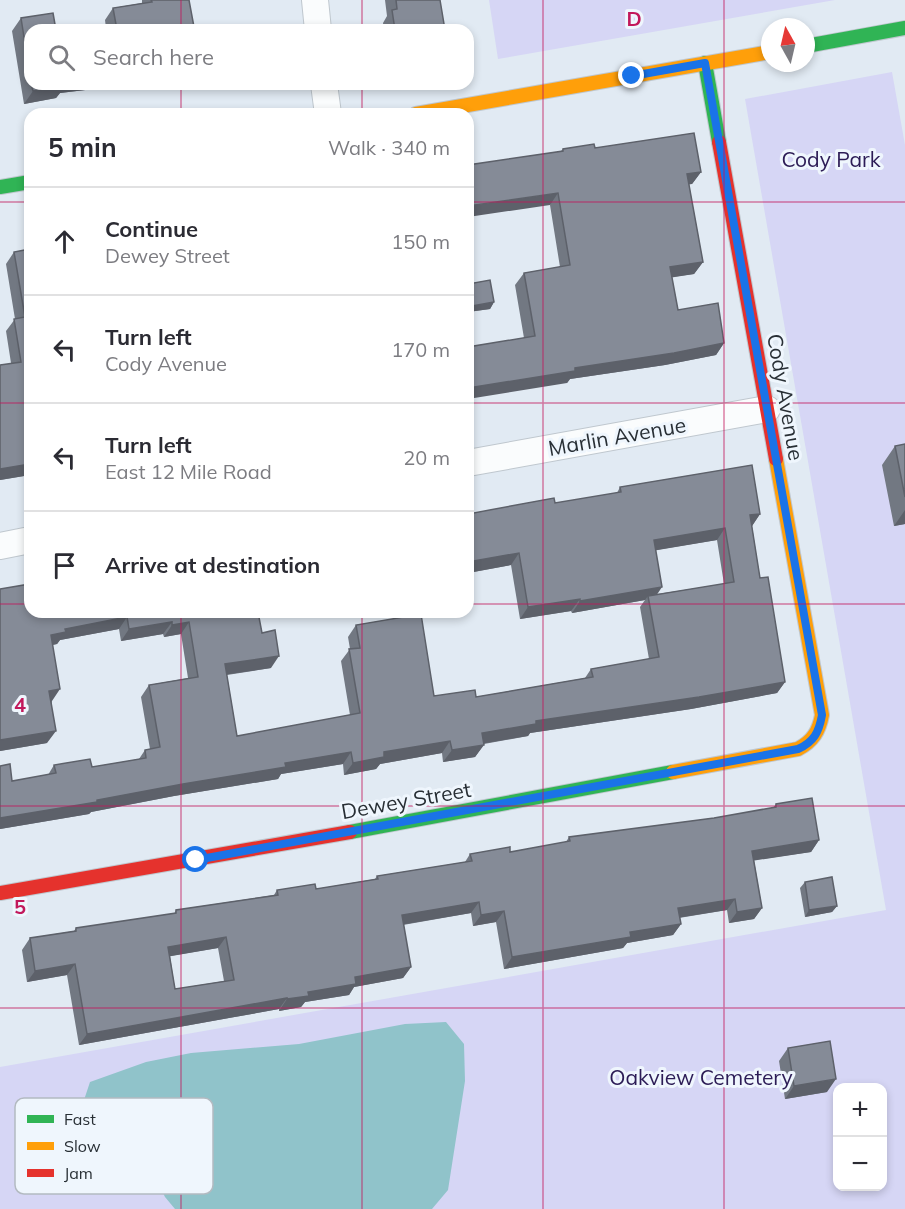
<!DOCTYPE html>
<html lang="en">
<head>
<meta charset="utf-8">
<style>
	:root { --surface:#fff; --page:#f2f2f3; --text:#2b2b33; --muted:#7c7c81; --line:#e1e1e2 }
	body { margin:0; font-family:Mulish,sans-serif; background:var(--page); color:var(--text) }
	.controls { position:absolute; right:18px; bottom:18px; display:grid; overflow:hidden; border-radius:12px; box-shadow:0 3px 9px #0003 }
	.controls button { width:54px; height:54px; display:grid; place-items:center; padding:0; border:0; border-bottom:2px solid var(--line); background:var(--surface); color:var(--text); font:30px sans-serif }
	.compass { position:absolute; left:761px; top:18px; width:54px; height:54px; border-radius:50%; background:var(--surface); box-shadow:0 3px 9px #0003; rotate:352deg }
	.stop { position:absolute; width:18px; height:18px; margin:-14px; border:4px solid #1a73e8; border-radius:50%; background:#fff }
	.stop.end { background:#1a73e8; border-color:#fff; box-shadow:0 2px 6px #0008 }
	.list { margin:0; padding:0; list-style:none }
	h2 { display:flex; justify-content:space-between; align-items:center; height:78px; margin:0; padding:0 24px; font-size:26px }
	h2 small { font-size:20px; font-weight:400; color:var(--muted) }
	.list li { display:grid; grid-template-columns:39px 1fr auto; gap:18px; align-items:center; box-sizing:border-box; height:108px; padding:0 24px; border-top:2px solid var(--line) }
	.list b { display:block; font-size:22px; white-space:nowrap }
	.list p { margin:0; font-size:20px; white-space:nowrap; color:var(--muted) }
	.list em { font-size:20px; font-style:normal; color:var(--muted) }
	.icon { flex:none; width:33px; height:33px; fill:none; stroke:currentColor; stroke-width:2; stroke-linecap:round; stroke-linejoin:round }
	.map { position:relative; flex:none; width:905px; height:1209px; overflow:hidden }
	.search { position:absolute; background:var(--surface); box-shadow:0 3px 9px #0003; left:24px; top:24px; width:450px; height:66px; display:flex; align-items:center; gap:15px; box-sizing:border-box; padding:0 21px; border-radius:18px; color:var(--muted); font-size:22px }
	.panel { position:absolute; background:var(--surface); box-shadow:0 3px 9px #0003; left:24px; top:108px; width:450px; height:510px; border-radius:18px }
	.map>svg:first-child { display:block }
</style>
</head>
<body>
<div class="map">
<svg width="905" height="1209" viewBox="0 0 905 1209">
	<rect width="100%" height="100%" fill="#e1eaf3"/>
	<path fill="#d6d6f5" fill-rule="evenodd" d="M 489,0 L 835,0 L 498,59 Z
		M 892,72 L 905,145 L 905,1209 L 0,1209 L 0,1067 L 886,910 L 745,99 ZM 838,1088 L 882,1088 L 882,1186 L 838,1186 Z"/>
	<path fill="#90c3ca" d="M 446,1022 L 464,1044 L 465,1081 L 448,1190 L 432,1209 L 175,1209 L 165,1197 L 149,1165 L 122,1149 L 96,1127 L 82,1106 L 90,1082 L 146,1062 L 191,1053 L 299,1044 L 405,1024 Z"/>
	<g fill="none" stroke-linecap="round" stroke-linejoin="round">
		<defs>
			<path id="street" d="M 315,0 L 318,30
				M 324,84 L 328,114
				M 468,463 L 767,409
				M 0,546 L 30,540"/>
			<path id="fast" d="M 806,46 L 905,28
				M 705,63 L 719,142
				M 0,187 L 30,182
				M 350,832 L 673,772"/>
			<path id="slow" d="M 416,114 L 770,52
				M 673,772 L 798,749 C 813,741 819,731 822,715 L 776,459"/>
			<path id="jam" d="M 719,142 L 776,459
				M 0,893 L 350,832"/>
		</defs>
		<use href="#street" stroke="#bfc7ce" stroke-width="28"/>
		<use href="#fast" stroke="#bfc7ce" stroke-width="16"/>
		<use href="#slow" stroke="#bfc7ce" stroke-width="16"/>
		<use href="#jam" stroke="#bfc7ce" stroke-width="16"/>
		<use href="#street" stroke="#fafcfd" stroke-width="26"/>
		<use href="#fast" stroke="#30b455" stroke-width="14"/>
		<use href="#slow" stroke="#ff9f0a" stroke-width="14"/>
		<use href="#jam" stroke="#e5322d" stroke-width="14"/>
	</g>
	<path fill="#727882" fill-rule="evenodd" d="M 142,0 L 189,0 L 192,30 L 86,30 L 106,28 L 105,20 L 113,8 L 142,3 Z
		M 385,0 L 440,0 L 445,30 L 384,30 L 383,23 L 387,16 Z
		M 21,18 L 30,30 L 30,84 L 106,84 L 102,88 L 60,93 L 56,98 L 24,104 L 12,31 Z
		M 595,148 L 701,172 L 692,184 L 689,184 L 703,262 L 694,274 L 672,277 L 678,310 L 724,343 L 716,355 L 665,365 L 570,379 L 567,383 L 524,338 L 515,285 L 524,273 L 560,267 L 550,205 L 561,151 L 563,149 Z
		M 30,249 L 30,475 L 0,480 L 11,363 L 6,331 L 15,319 L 6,264 L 14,252 Z
		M 468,284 L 494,302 L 490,309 L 468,312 Z
		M 905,444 L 905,524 L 894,526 L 882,465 L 895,446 Z
		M 620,487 L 760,514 L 752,526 L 760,578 L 785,682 L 777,693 L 691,709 L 530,733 L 528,736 L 484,744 L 475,757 L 443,762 L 442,753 L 380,764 L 376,769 L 344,775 L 343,764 L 281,774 L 278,779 L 174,796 L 91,812 L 89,814 L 0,829 L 0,766 L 12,781 L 48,775 L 54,765 L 92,767 L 139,759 L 145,750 L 150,749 L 141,697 L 149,685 L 188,678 L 181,634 L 164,637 L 163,634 L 121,641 L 119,629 L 60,640 L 57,644 L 52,645 L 52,701 L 47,743 L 0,751 L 0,589 L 258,612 L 262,633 L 271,668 L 227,675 L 237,736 L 350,715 L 341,661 L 350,649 L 348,637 L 356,625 L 434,696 L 476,697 L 585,678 L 591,669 L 649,659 L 640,607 L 645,600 L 572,613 L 571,611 L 520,619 L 511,565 L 468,573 L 468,514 L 555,503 L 617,493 ZM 717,540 L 724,584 L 657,594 L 656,550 Z
		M 776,804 L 819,840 L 811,852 L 754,860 L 762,908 L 754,919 L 729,923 L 727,910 L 679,918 L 681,924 L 673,935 L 627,943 L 623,948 L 504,969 L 496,922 L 473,926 L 471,913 L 403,925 L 411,967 L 403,978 L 354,987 L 349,995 L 305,1002 L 301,1007 L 279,1011 L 279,1009 L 79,1045 L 67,975 L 27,982 L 22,950 L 30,938 L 74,931 L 76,928 L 174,914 L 176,910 L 274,895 L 277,890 L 316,889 L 375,879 L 377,876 L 465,862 L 470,854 L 510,852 L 566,842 L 569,837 L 714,818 L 773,808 ZM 218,948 L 224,981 L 175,989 L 170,956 Z
		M 805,882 L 837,906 L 832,912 L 805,917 L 800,888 Z
		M 788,1048 L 827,1092 L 785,1099 L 779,1061 Z"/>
	<path fill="#5d616a" d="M 194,27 L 192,30 L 178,30 Z
		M 62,84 L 106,84 L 102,88 L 60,93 L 56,98 L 24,104 L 33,91 Z
		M 701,172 L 692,184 L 679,186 L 687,174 Z
		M 558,193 L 550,205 L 468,217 L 468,206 Z
		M 703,262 L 694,274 L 662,279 L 670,267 Z
		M 494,302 L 490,309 L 468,312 L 472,306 Z
		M 724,343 L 716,355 L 665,365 L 570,379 L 567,383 L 468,399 L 468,388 L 575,368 Z
		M 30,464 L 30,475 L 0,480 L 0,469 Z
		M 905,510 L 905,524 L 894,526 Z
		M 760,514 L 752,526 L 750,515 Z
		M 725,528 L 717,540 L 646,552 L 654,540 Z
		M 519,553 L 511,565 L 468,573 L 468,562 Z
		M 662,587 L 654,599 L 648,596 L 645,600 L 572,613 L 580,601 Z
		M 580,599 L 571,611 L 520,619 L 528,607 Z
		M 127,617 L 119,629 L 60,640 L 57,644 L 42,647 L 51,635 L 65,629 Z
		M 172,622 L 163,634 L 121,641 L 129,629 Z
		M 189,622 L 181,634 L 164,637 L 172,625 Z
		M 279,656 L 271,668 L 216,676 L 225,664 Z
		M 785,682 L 777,693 L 691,709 L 530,733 L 528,736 L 474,745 L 482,733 L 536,721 Z
		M 60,689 L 52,701 L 41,703 L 49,691 Z
		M 56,731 L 47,743 L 0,751 L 0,740 Z
		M 450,741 L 442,753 L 380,764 L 376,769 L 344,775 L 353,763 L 384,752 Z
		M 484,745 L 475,757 L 443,762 L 452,750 Z
		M 351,752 L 343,764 L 281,774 L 278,779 L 174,796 L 91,812 L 89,814 L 0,829 L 0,818 L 97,800 L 285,763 Z
		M 819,840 L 811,852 L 745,862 L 752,851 Z
		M 735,899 L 727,910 L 670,919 L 678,908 Z
		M 479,902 L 471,913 L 394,926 L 402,915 Z
		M 837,906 L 832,912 L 805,917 L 809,910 Z
		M 762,908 L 754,919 L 729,923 L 737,912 Z
		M 504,911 L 496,922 L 473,926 L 481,915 Z
		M 681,924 L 673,935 L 627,943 L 623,948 L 504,969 L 512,957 L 630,932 Z
		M 226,937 L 218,948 L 160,958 L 168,947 Z
		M 75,964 L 67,975 L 27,982 L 35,971 Z
		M 411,967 L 403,978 L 354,987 L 349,995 L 305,1002 L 301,1007 L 279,1011 L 287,999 L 308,992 L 355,977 Z
		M 287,998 L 279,1009 L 79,1045 L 87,1034 Z
		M 836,1079 L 827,1092 L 785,1099 L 794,1086 Z"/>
	<path fill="#858b97" stroke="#5d616a" stroke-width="1.5" fill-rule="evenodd" d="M 151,0 L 189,0 L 194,27 L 178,30 L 117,30 L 113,8 L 152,2 Z
		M 396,0 L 440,0 L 445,30 L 395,30 L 392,10 L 397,9 Z
		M 53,13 L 56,30 L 30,30 L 30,75 L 21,18 Z
		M 107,28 L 107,30 L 86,30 Z
		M 31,84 L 65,84 L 65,85 L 33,91 Z
		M 694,133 L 701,172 L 687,174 L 703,262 L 670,267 L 678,310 L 718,303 L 724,343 L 674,353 L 575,368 L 575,371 L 468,388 L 468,347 L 535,336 L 524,273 L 570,265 L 558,193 L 468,206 L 468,165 L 563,151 L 563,149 L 594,144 L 595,148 Z
		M 30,249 L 30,464 L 0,469 L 0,365 L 21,362 L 14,319 L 25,317 L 14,252 Z
		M 490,280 L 494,302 L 472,306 L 468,284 Z
		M 905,444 L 905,497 L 895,446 Z
		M 752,465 L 760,514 L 750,515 L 760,578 L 768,577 L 785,682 L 699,697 L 536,721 L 536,724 L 482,733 L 484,745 L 452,750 L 450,741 L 384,752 L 384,757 L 353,763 L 351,752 L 285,763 L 286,767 L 183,784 L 97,800 L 97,802 L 0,818 L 0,766 L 10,764 L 12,781 L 56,773 L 54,765 L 90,759 L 92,767 L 146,758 L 145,750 L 160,747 L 149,685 L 198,677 L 189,622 L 172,625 L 172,622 L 129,629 L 127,617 L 65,629 L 66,632 L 51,635 L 60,689 L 49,691 L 56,731 L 0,740 L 0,589 L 30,584 L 30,612 L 258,612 L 262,633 L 275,630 L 279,656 L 225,664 L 237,736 L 360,713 L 349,649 L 360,648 L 356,625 L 421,614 L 434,696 L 475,690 L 476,697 L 593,677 L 591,669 L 659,657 L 648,596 L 734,582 L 725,528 L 654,540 L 662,587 L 580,601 L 580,599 L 528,607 L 519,553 L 468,562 L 468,514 L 554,498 L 555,503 L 621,492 L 620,487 Z
		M 812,798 L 819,840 L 752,851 L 762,908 L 737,912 L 735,899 L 678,908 L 681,924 L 630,932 L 631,937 L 512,957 L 504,911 L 481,915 L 479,902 L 402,915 L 411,967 L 355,977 L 356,984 L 308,992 L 309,996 L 287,999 L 287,998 L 87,1034 L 75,964 L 35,971 L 30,938 L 76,931 L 76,928 L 176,913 L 176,910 L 278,895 L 277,890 L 315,884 L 316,889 L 378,879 L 377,876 L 472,861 L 470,854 L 510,847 L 510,852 L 570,841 L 569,837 L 714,818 L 776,807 L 776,804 ZM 226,937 L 234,980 L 175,989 L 168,947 Z
		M 832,877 L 837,906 L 809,910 L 805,882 Z
		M 830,1041 L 836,1079 L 794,1086 L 788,1048 Z"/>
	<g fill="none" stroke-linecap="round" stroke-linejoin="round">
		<path stroke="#1a73e8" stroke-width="8" d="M 196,860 L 798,749 C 814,742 819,732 822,715 L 705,63 L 632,76"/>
	</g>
	<path fill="none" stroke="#c2185b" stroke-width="1.5" stroke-opacity="0.55" d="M 181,0 L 181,30M 362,0 L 362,30M 543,0 L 543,1209M 724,0 L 724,1209M 181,84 L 181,114M 362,84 L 362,114M 0,202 L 30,202M 468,202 L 905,202M 0,403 L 30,403M 468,403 L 905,403M 0,604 L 30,604M 468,604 L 905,604M 181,612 L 181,1209M 362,612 L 362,1209M 0,806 L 905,806M 0,1008 L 905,1008"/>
	<g text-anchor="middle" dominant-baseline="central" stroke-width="6" stroke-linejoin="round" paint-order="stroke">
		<g font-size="21" fill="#2c1c56" stroke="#eff6fd">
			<text x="831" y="159">Cody Park</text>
			<text x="701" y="1077">Oakview Cemetery</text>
		</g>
		<g font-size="21" fill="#282f35" stroke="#eff6fd">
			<text transform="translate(786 397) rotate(80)">Cody Avenue</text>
			<text transform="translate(617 436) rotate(-10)">Marlin Avenue</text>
			<text transform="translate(406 800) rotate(-10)">Dewey Street</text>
		</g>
	</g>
	<rect x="15" y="1098" width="198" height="96" rx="9" fill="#eff6fd" stroke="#b3bac1" stroke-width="1.5"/>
	<rect x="27" y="1115" width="27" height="8" fill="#30b455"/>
	<rect x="27" y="1142" width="27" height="8" fill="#ff9f0a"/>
	<rect x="27" y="1169" width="27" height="8" fill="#e5322d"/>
	<g font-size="16" fill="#282f35">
		<text x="64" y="1125">Fast</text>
		<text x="64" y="1152">Slow</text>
		<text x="64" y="1179">Jam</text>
	</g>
	<g font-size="20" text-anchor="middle" font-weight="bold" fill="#c2185b" stroke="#eff6fd" stroke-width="6" stroke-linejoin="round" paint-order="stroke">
		<text x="634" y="26">D</text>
		<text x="20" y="712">4</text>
		<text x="20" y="914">5</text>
	</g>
</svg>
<div class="controls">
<button>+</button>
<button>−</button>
</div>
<svg class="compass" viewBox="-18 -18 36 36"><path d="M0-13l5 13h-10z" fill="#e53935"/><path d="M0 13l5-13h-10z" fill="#7c7c81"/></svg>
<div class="stop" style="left:196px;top:860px"></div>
<div class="stop end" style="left:632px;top:76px"></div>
<div class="search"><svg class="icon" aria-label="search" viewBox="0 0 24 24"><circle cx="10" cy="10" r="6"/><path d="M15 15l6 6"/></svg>Search here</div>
<section class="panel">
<h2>5 min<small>Walk · 340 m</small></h2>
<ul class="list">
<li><svg class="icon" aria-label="ahead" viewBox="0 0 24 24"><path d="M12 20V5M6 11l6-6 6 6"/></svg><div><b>Continue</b><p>Dewey Street</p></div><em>150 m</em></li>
<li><svg class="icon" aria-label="left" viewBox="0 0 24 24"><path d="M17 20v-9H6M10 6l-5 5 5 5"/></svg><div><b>Turn left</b><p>Cody Avenue</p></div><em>170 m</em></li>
<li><svg class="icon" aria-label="left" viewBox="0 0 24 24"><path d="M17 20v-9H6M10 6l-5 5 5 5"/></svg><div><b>Turn left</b><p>East 12 Mile Road</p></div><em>20 m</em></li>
<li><svg class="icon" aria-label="arrive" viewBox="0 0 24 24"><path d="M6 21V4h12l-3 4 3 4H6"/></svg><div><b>Arrive at destination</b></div></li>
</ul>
</section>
</div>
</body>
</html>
